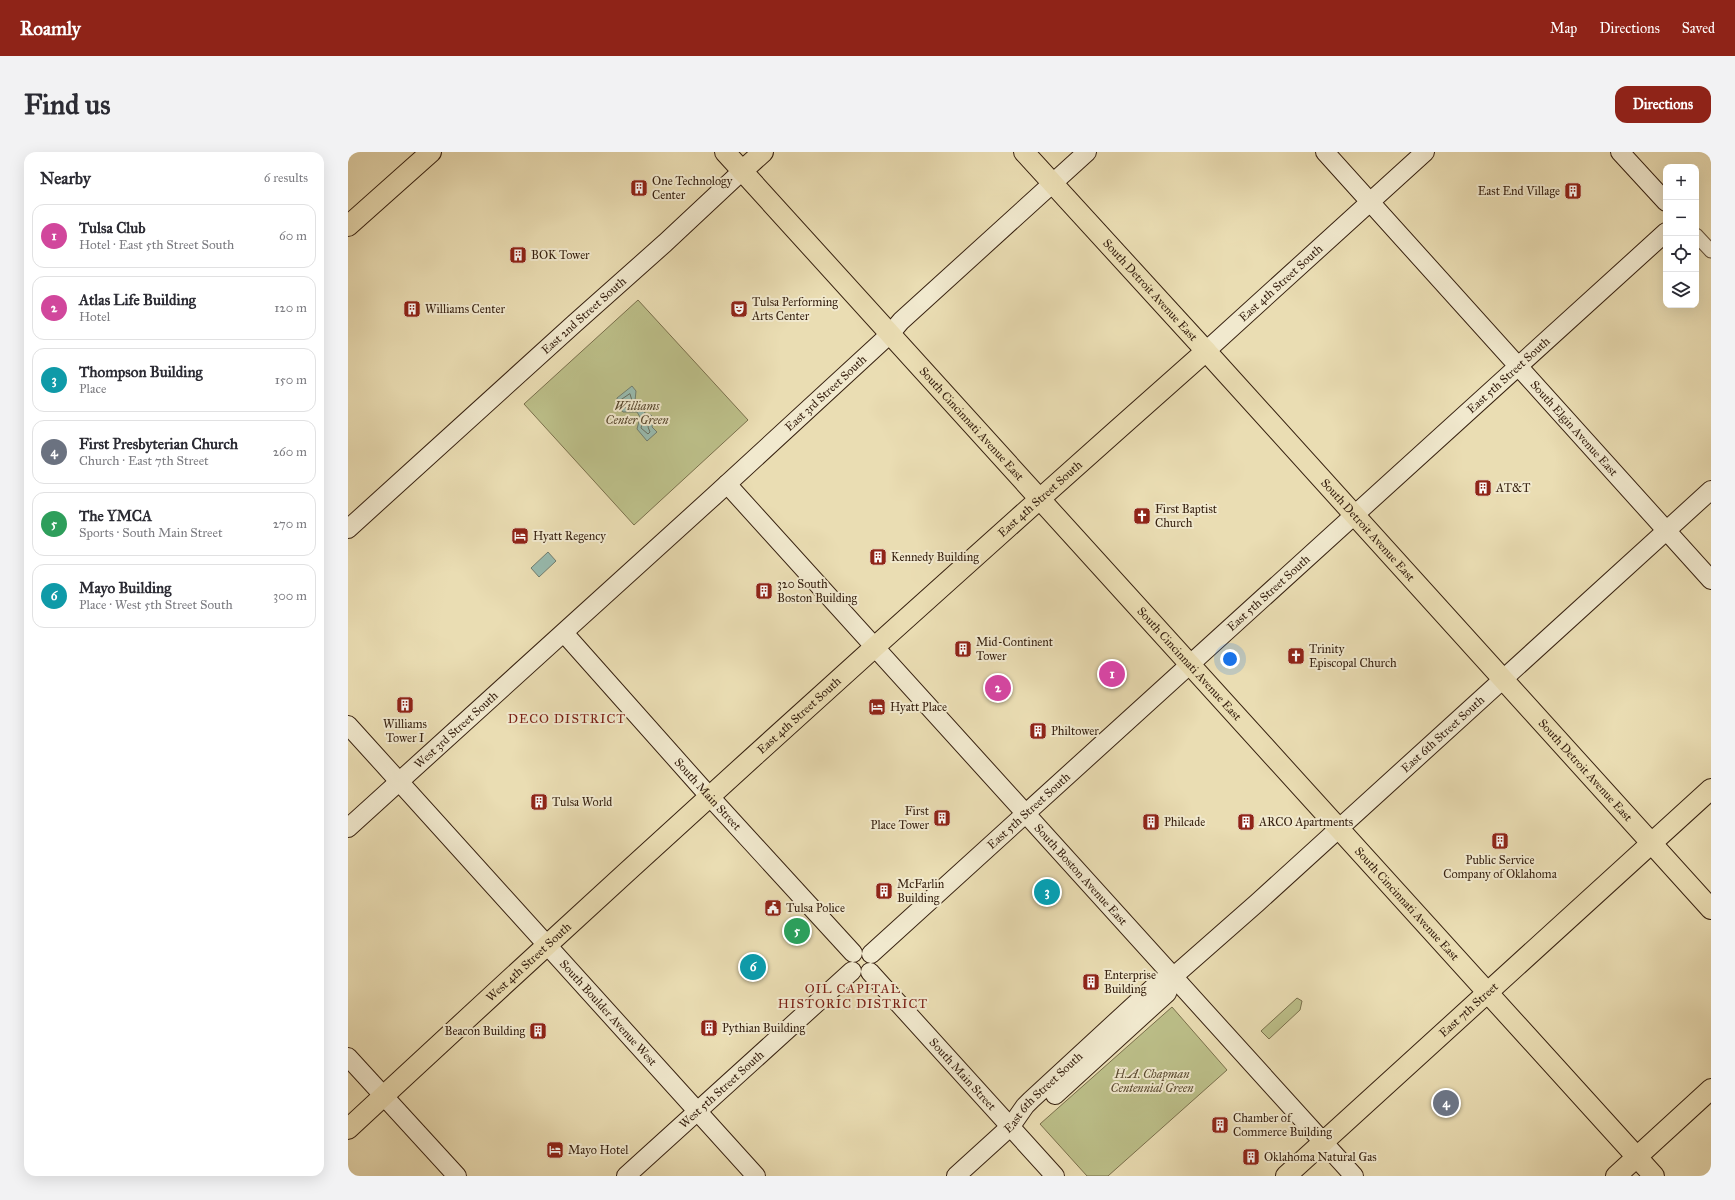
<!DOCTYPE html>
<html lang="en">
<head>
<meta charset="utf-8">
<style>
	:root { --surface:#fff; --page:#f2f2f3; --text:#2b2b33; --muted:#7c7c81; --line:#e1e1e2; --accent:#8f2418 }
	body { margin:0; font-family:"IM FELL Great Primer",serif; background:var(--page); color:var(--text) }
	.controls { position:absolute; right:12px; top:12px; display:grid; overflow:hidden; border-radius:8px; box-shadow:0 4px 16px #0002 }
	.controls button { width:36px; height:36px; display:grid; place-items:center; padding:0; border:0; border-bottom:1px solid var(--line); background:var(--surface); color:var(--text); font:20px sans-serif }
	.you { position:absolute; left:882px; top:507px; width:14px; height:14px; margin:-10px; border:3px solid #fff; border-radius:50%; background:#1a73e8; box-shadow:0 0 0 6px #1a73e833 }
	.badge { display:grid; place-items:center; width:26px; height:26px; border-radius:50%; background:var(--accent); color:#fff; font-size:13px; font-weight:700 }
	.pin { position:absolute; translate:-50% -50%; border:2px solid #fff; box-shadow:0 1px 4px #0006 }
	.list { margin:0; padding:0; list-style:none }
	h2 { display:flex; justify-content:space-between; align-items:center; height:52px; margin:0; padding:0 16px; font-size:17px }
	h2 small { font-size:13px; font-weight:400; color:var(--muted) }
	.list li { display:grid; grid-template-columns:26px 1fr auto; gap:12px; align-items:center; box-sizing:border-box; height:64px; margin:0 8px 8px; padding:0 8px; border:1px solid var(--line); border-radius:12px }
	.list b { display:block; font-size:15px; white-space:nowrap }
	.list p { margin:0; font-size:13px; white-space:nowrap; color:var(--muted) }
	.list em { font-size:13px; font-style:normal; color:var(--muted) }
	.icon { flex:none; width:22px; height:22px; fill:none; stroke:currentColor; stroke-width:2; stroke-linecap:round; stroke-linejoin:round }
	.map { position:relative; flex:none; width:1363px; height:1024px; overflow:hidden; border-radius:12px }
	header { display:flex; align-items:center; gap:24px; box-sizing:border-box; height:56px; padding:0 20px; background:var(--accent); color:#fff }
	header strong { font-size:19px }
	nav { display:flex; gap:22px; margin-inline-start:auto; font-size:14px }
	.intro { display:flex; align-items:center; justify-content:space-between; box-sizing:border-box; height:96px; padding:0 24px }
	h1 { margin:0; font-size:28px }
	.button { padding:10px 18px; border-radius:12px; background:var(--accent); color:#fff; font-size:14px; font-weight:700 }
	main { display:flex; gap:24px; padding:0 24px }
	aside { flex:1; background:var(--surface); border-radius:12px; box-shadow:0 4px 16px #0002 }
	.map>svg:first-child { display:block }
</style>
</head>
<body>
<header>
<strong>Roamly</strong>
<nav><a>Map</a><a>Directions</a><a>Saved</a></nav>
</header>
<div class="intro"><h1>Find us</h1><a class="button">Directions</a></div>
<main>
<aside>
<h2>Nearby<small>6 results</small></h2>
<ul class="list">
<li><span class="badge" style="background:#d1479c">1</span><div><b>Tulsa Club</b><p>Hotel · East 5th Street South</p></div><em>60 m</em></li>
<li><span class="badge" style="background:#d1479c">2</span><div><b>Atlas Life Building</b><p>Hotel</p></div><em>120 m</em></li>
<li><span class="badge" style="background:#0f9aa8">3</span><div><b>Thompson Building</b><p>Place</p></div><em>150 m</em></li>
<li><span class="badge" style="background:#6b7280">4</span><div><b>First Presbyterian Church</b><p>Church · East 7th Street</p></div><em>260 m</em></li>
<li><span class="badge" style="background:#2e9e5b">5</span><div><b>The YMCA</b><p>Sports · South Main Street</p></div><em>270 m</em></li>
<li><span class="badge" style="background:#0f9aa8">6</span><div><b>Mayo Building</b><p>Place · West 5th Street South</p></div><em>300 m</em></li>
</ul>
</aside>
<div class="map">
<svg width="1363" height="1024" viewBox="0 0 1363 1024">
	<rect width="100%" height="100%" fill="#eaddb3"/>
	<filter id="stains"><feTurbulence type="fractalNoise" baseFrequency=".005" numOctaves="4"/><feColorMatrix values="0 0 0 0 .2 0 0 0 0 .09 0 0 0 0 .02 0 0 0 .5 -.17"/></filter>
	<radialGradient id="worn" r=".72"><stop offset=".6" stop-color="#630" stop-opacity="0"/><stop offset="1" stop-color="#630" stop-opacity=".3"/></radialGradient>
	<path fill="#bcbf89" stroke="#7a704c" d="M 290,148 L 400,268 L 286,373 L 176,252 Z
		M 949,846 L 954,849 L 952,858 L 921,887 L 913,879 Z
		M 824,855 L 879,918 L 760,1024 L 739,1024 L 692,972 Z"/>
	<path fill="#98bbaf" stroke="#717d6f" d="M 284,234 L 288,239 L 287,249 L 297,261 L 303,263 L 306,267 L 304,275 L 309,280 L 299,289 L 289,277 L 292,265 L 289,260 L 275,260 L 269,253 L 269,246 Z
		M 200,400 L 208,409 L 191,425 L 183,416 Z"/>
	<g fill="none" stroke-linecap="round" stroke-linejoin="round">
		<path stroke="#686e60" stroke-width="1" d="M 282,242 L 286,255 L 277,256 L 273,252 L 273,248 Z
			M 298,266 L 302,268 L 300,275 L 302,280 L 300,282 L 293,276 L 295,267 Z"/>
		<defs>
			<path id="street" d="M 1348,83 L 1363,99"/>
			<g id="secondary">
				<path id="s1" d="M 977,0 L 1363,428"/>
				<path d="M 1272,0 L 1318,50"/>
				<path id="s2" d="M 858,199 L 1077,0"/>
				<path id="s3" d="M 379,332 L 1006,1024"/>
				<path id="s4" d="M 0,377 L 226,172 L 317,91 L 394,19"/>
				<path id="s5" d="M 216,481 L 353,635 L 505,801"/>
				<path id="s6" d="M 0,573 L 408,1024"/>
				<path id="s7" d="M 0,676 L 366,344 L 542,182 L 553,169 L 739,0"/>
				<path id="s8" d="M 523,802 L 1318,80"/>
				<path id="s9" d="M 522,820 L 707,1024"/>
				<path d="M 0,905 L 109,1024"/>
				<path d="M 707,943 L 819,841 L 826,824"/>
				<path id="s10" d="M 278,1024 L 504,819"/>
				<path id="s11" d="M 608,1024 L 663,974 L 677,954 L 683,948 L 810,831 L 826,824 L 909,751 L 1363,338"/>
			</g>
			<g id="primary">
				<path id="s12" d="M 377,0 L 1306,1024"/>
				<path id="s13" d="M 676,0 L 858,199 L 1363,757"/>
				<path d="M 394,19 L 415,0"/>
				<path d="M 0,74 L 83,0"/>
				<path id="s14" d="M 0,977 C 283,714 569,455 858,199"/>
				<path id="s15" d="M 938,1024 L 1363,637"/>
				<path d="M 1268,1024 L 1363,937"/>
			</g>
		</defs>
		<use href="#street" stroke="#645039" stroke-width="15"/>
		<use href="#secondary" stroke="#372110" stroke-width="20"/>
		<use href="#primary" stroke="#372110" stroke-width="22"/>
		<use href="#street" stroke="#f1e9ce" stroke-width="13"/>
		<use href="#secondary" stroke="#f1e9ce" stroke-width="18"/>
		<use href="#primary" stroke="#eaddb3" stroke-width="20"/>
	</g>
	<defs>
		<symbol id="building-square" viewBox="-11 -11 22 22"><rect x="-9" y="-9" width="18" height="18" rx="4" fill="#8f2418" stroke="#f1e9ce"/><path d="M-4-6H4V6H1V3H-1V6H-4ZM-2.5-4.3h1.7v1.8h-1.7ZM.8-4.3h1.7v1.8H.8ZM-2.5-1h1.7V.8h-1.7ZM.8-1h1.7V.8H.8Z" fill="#fff"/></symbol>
		<symbol id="theatre-square" viewBox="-11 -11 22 22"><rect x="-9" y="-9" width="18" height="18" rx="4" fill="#8f2418" stroke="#f1e9ce"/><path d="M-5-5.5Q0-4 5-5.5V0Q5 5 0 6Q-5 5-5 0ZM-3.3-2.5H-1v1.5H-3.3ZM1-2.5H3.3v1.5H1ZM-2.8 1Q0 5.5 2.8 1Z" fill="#fff"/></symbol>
		<symbol id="church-square" viewBox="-11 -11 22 22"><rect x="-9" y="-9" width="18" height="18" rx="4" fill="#8f2418" stroke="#f1e9ce"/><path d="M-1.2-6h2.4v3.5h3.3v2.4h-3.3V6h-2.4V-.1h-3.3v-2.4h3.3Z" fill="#fff"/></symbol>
		<symbol id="hotel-square" viewBox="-11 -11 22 22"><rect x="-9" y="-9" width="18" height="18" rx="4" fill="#8f2418" stroke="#f1e9ce"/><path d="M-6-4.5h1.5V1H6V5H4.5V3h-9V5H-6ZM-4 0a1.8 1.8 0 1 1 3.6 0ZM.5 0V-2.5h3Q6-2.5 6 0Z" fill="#fff"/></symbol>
		<symbol id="civic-square" viewBox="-11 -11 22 22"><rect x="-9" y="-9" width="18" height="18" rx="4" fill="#8f2418" stroke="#f1e9ce"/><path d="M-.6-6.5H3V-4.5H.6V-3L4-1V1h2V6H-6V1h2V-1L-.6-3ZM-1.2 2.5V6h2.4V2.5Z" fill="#fff"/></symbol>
	</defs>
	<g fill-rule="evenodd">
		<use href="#building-square" x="281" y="26" width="20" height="20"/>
		<use href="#building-square" x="1215" y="29" width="20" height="20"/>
		<use href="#building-square" x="160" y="93" width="20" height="20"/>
		<use href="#building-square" x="54" y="147" width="20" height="20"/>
		<use href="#theatre-square" x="381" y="147" width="20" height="20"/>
		<use href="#building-square" x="1125" y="326" width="20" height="20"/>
		<use href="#church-square" x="784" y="354" width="20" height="20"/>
		<use href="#hotel-square" x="162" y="374" width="20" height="20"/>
		<use href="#building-square" x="520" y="395" width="20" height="20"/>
		<use href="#building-square" x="406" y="429" width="20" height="20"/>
		<use href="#building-square" x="605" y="487" width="20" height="20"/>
		<use href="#church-square" x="938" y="494" width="20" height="20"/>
		<use href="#building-square" x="47" y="543" width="20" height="20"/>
		<use href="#hotel-square" x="519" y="545" width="20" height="20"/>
		<use href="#building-square" x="680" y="569" width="20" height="20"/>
		<use href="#building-square" x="181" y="640" width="20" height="20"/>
		<use href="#building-square" x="584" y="656" width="20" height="20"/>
		<use href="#building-square" x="793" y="660" width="20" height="20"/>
		<use href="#building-square" x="888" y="660" width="20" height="20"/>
		<use href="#building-square" x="1142" y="679" width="20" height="20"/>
		<use href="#building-square" x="526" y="729" width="20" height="20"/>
		<use href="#civic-square" x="415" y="746" width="20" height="20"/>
		<use href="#building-square" x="733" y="820" width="20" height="20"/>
		<use href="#building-square" x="351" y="866" width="20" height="20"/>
		<use href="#building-square" x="180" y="869" width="20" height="20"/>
		<use href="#building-square" x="862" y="963" width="20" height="20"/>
		<use href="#hotel-square" x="197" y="988" width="20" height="20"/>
		<use href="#building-square" x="893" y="995" width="20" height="20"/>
	</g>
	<g text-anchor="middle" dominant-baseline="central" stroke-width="4" stroke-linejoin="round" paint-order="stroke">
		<g font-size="12" fill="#372110" stroke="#f1e9ce" text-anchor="start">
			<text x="304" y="29">One Technology<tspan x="304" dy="14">Center</tspan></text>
			<text x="1212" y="39" text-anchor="end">East End Village</text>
			<text x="183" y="103">BOK Tower</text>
			<text x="404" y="150">Tulsa Performing<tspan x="404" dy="14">Arts Center</tspan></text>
			<text x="77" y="157">Williams Center</text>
			<text x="1148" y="336">AT&amp;T</text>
			<text x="807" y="357">First Baptist<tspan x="807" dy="14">Church</tspan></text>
			<text x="185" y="384">Hyatt Regency</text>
			<text x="543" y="405">Kennedy Building</text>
			<text x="429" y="432">320 South<tspan x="429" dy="14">Boston Building</tspan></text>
			<text x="628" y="490">Mid-Continent<tspan x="628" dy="14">Tower</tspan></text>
			<text x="961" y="497">Trinity<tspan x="961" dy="14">Episcopal Church</tspan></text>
			<text x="542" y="555">Hyatt Place</text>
			<text x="57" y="572" text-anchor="middle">Williams<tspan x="57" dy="14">Tower I</tspan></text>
			<text x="703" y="579">Philtower</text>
			<text x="204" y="650">Tulsa World</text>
			<text x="581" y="659" text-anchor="end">First<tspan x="581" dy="14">Place Tower</tspan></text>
			<text x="816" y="670">Philcade</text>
			<text x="911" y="670">ARCO Apartments</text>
			<text x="1152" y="708" text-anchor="middle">Public Service<tspan x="1152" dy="14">Company of Oklahoma</tspan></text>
			<text x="549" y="732">McFarlin<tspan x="549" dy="14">Building</tspan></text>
			<text x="438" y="756">Tulsa Police</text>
			<text x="756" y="823">Enterprise<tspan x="756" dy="14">Building</tspan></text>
			<text x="374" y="876">Pythian Building</text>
			<text x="177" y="879" text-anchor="end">Beacon Building</text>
			<text x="885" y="966">Chamber of<tspan x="885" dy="14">Commerce Building</tspan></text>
			<text x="220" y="998">Mayo Hotel</text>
			<text x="916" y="1005">Oklahoma Natural Gas</text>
		</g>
		<g font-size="12" fill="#372110" stroke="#f1e9ce">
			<text stroke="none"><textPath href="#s2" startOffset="101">East 4th Street South</textPath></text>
			<text stroke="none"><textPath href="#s13" startOffset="187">South Detroit Avenue East</textPath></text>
			<text stroke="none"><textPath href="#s4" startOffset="318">East 2nd Street South</textPath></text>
			<text stroke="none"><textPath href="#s8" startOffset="861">East 5th Street South</textPath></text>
			<text stroke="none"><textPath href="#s7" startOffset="646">East 3rd Street South</textPath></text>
			<text stroke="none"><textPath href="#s12" startOffset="367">South Cincinnati Avenue East</textPath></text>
			<text stroke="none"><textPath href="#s1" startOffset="372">South Elgin Avenue East</textPath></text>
			<text stroke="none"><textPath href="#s14" startOffset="936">East 4th Street South</textPath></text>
			<text stroke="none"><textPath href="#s13" startOffset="511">South Detroit Avenue East</textPath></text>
			<text stroke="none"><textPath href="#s8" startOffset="537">East 5th Street South</textPath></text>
			<text stroke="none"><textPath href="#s12" startOffset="691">South Cincinnati Avenue East</textPath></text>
			<text stroke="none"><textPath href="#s14" startOffset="612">East 4th Street South</textPath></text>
			<text stroke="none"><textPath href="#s7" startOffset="146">West 3rd Street South</textPath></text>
			<text stroke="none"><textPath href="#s11" startOffset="659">East 6th Street South</textPath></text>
			<text stroke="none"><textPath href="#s13" startOffset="835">South Detroit Avenue East</textPath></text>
			<text stroke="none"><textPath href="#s5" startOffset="216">South Main Street</textPath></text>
			<text stroke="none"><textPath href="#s8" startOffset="213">East 5th Street South</textPath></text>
			<text stroke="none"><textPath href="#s3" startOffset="527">South Boston Avenue East</textPath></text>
			<text stroke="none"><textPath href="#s12" startOffset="1015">South Cincinnati Avenue East</textPath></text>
			<text stroke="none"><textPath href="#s14" startOffset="246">West 4th Street South</textPath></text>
			<text stroke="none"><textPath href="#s15" startOffset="247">East 7th Street</textPath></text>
			<text stroke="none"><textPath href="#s6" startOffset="388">South Boulder Avenue West</textPath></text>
			<text stroke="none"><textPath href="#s9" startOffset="138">South Main Street</textPath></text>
			<text stroke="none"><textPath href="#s11" startOffset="121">East 6th Street South</textPath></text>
			<text stroke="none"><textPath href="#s10" startOffset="129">West 5th Street South</textPath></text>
		</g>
		<g font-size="12" font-style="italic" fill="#58482e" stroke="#f1e9ce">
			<text x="289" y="254">Williams<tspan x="289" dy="14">Center Green</tspan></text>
			<text x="804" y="922">H.A. Chapman<tspan x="804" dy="14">Centennial Green</tspan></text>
		</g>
		<g font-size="13" letter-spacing="1" fill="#7a1f14" stroke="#f1e9ce">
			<text x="219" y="567">DECO DISTRICT</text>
			<text x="505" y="837">OIL CAPITAL<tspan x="505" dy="15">HISTORIC DISTRICT</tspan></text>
		</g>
	</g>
	<rect width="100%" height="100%" filter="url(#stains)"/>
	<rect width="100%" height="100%" fill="url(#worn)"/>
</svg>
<div class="controls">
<button>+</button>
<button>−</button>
<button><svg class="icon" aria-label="locate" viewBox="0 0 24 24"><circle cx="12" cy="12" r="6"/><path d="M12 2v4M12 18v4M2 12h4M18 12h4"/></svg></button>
<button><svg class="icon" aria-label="layers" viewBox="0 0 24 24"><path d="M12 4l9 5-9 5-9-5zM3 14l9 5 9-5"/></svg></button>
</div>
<div class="you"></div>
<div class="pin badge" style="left:764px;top:522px;background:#d1479c">1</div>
<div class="pin badge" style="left:650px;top:536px;background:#d1479c">2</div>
<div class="pin badge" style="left:699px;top:740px;background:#0f9aa8">3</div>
<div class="pin badge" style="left:1098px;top:951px;background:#6b7280">4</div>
<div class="pin badge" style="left:449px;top:779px;background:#2e9e5b">5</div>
<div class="pin badge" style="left:405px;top:815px;background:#0f9aa8">6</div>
</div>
</main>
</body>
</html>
